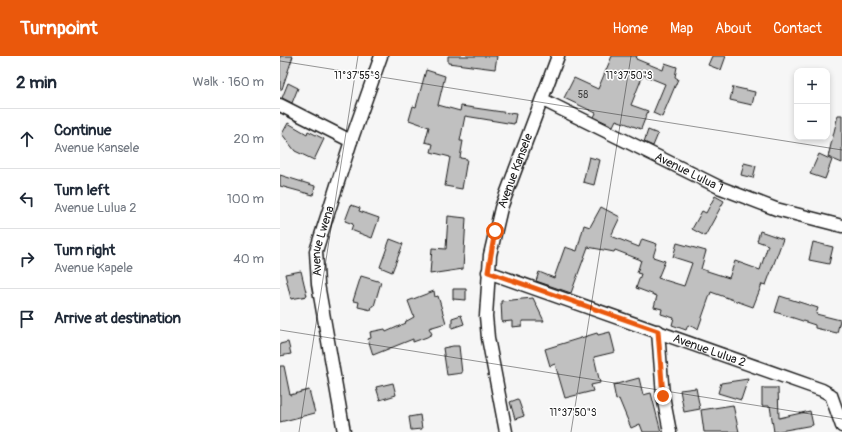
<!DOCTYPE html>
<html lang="en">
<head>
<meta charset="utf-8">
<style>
	:root { --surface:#fff; --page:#f6f6f7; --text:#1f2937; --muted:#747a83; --line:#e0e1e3; --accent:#ea580c }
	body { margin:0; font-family:Pangolin,sans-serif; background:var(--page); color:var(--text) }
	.controls { position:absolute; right:12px; top:12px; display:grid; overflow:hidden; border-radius:8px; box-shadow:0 2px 6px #0003 }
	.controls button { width:36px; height:36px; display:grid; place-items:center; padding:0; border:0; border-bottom:1px solid var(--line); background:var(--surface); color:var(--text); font:20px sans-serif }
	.stop { position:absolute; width:12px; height:12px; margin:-9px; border:3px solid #ea580c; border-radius:50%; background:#fff }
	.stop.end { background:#ea580c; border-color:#fff; box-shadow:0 1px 4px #0008 }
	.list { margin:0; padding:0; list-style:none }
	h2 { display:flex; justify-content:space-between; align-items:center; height:52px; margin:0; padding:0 16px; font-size:17px }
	h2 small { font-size:13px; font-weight:400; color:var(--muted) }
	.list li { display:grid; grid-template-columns:26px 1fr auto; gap:12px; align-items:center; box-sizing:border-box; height:60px; padding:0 16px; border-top:1px solid var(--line) }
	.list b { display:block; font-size:15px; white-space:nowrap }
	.list p { margin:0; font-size:13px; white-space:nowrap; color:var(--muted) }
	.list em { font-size:13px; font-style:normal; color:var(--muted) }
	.icon { flex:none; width:22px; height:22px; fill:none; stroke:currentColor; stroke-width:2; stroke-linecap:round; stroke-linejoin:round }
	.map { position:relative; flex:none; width:562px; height:376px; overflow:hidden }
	header { display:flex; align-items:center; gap:24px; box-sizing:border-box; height:56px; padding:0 20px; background:var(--accent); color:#fff }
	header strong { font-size:19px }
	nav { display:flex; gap:22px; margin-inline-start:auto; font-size:14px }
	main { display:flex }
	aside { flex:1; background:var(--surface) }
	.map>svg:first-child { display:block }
</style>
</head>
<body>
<header>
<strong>Turnpoint</strong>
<nav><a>Home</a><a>Map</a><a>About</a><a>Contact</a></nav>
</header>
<main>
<aside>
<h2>2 min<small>Walk · 160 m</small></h2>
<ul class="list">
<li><svg class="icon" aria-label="ahead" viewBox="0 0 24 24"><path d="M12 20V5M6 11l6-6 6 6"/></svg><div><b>Continue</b><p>Avenue Kansele</p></div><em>20 m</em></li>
<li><svg class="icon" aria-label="left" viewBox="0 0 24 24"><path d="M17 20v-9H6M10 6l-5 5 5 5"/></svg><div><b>Turn left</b><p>Avenue Lulua 2</p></div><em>100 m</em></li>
<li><svg class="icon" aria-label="right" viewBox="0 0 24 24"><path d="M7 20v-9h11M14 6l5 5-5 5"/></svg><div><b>Turn right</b><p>Avenue Kapele</p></div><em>40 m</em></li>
<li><svg class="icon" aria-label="arrive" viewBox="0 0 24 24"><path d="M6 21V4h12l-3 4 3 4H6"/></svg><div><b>Arrive at destination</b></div></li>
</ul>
</aside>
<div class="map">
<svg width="562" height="376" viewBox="0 0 562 376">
	<rect width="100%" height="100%" fill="#f6f6f6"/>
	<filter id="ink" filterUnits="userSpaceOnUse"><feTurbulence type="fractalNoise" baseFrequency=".025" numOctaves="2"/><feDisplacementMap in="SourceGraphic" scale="8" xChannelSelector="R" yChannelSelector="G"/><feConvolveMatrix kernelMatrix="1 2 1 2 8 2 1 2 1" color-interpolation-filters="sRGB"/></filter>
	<g filter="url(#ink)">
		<path fill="#c0c0c0" stroke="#1c1c1c" d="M 0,0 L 13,0 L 2,33 L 0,33 Z
			M 168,0 L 217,0 L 215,13 L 168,7 Z
			M 332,0 L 357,0 L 356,3 L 383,14 L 385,7 L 397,11 L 395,21 L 398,23 L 382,61 L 373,57 L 385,28 L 363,19 L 351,49 L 368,55 L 361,73 L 336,64 L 333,70 L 314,61 L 316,57 L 284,42 L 294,22 L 318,33 Z
			M 432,0 L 446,0 L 441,14 L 428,9 Z
			M 146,14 L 165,20 L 158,49 L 180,55 L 181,50 L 236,58 L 234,68 L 185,60 L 180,85 L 183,85 L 180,102 L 187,103 L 182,133 L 165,130 L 170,101 L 151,96 L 153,88 L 145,86 L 149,71 L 129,64 L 133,50 L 136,51 Z
			M 8,27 L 18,32 L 12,47 L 2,42 Z
			M 453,31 L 475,36 L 472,49 L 450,44 Z
			M 558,59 L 562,59 L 562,107 L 548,101 Z
			M 8,67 L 27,78 L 28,75 L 44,83 L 34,104 L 15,95 L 2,78 Z
			M 368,74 L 378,78 L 373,90 L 364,86 Z
			M 539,98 L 552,104 L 545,123 L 530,118 Z
			M 309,101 L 320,104 L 314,129 L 303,126 Z
			M 464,107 L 476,110 L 473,122 L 461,119 Z
			M 0,119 L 35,130 L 33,139 L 0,130 Z
			M 435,140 L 444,145 L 425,180 L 412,173 L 422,155 L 426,157 Z
			M 71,149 L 80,152 L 79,155 L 99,162 L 92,182 L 71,174 L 73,168 L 65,165 Z
			M 321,151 L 340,161 L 331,180 L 359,191 L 362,183 L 377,188 L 373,201 L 385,205 L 378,222 L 404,230 L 412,207 L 393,201 L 397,187 L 426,195 L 421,213 L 449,222 L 455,205 L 480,214 L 488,189 L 477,185 L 480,175 L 503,183 L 486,229 L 482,228 L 473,251 L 431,236 L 418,273 L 408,269 L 406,274 L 392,269 L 394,262 L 381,258 L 382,253 L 374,251 L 377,240 L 356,232 L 361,218 L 357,217 L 361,204 L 335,194 L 334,196 L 308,191 L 291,237 L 256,225 L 259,216 L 274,222 L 285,191 L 297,195 L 304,169 L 310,171 Z
			M 168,160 L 186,162 L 183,213 L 150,218 L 152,192 L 166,193 Z
			M 110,183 L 123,188 L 112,216 L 100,211 Z
			M 533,186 L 553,191 L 549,208 L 529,204 Z
			M 21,215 L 27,240 L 11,243 L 5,218 Z
			M 81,220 L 101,226 L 94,250 L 92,250 L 91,254 L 78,251 L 79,246 L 73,245 Z
			M 173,233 L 186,233 L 186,244 L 173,243 Z
			M 154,235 L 155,241 L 158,240 L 166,267 L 149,272 L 152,278 L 147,281 L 133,286 L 133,283 L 93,299 L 88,283 L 91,282 L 90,276 L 105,273 L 106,276 L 126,267 L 125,266 L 134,261 L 128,245 Z
			M 500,240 L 538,252 L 536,258 L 560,264 L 557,277 L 535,272 L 535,269 L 495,256 Z
			M 253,242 L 264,265 L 242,265 L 242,270 L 232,271 L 232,265 L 222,266 L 221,245 Z
			M 181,259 L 184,268 L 172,272 L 172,262 Z
			M 330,276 L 335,296 L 314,301 L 320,327 L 311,329 L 313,335 L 285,342 L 275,308 L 270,310 L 265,293 L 317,277 L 318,279 Z
			M 8,286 L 11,298 L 0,300 L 0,288 Z
			M 173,290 L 179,290 L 182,317 L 167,319 L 163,292 Z
			M 0,310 L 4,310 L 10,339 L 29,334 L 35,357 L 0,366 Z
			M 359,322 L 363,339 L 371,337 L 381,376 L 363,376 L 360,368 L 351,372 L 339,343 L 336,344 L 333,329 Z
			M 468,323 L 461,344 L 438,337 L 441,327 Z
			M 113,327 L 116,339 L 100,344 L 96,331 Z
			M 416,332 L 420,353 L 404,356 L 400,334 Z
			M 482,332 L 498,332 L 499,362 L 530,355 L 533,369 L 494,376 L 490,350 L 482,350 Z
			M 238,343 L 244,360 L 235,363 L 230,346 Z
			M 453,349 L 459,376 L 424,376 L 421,354 Z
			M 140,359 L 142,373 L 131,374 L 129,361 Z"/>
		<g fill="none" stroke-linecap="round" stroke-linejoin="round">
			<defs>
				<g id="minor">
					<path id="s1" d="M 263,44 L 441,132 L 496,153 L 562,170"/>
					<path d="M 0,49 L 71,85"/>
					<path id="s2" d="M 208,216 L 542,334 L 551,339 L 562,370"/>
					<path d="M 378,275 L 383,340 L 390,376"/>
					<path id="s3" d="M 64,376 L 38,228 L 36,195 L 71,85 L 101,0"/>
					<path id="s4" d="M 226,376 L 208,282 L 206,260 L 210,199 L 221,152 L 278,0"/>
				</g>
			</defs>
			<use href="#minor" stroke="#1c1c1c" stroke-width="15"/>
			<use href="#minor" stroke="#fff" stroke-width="12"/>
		</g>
	</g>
	<g fill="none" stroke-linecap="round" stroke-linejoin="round" filter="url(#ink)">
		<path stroke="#ea580c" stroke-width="5" d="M 215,175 L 208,216 L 378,275 L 383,340"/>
	</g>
	<path fill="none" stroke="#1c1c1c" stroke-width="1" stroke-opacity="0.45" d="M 0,5 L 562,94M 0,274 L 562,363M 19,376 L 78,0M 291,376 L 351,0"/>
	<g text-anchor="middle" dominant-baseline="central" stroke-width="3" stroke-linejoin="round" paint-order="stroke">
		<g font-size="10" fill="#454545">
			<text x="303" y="39">58</text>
		</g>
		<g font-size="12" fill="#1c1c1c" stroke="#fff">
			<text stroke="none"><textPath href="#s4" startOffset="267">Avenue Kansele</textPath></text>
			<text stroke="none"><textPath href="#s1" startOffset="163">Avenue Lulua 1</textPath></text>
			<text stroke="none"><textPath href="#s3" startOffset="194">Avenue Lwena</textPath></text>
			<text stroke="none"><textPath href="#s2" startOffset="235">Avenue Lulua 2</textPath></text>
		</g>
	</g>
	<g font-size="10" text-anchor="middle" fill="#1c1c1c" stroke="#fff" stroke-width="3" stroke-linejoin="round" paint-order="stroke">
		<text x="77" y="23">11°37'55"S</text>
		<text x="349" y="23">11°37'50"S</text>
		<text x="293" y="360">11°37'50"S</text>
	</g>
</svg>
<div class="controls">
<button>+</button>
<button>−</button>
</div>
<div class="stop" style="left:215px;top:175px"></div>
<div class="stop end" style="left:383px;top:340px"></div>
</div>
</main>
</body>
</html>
